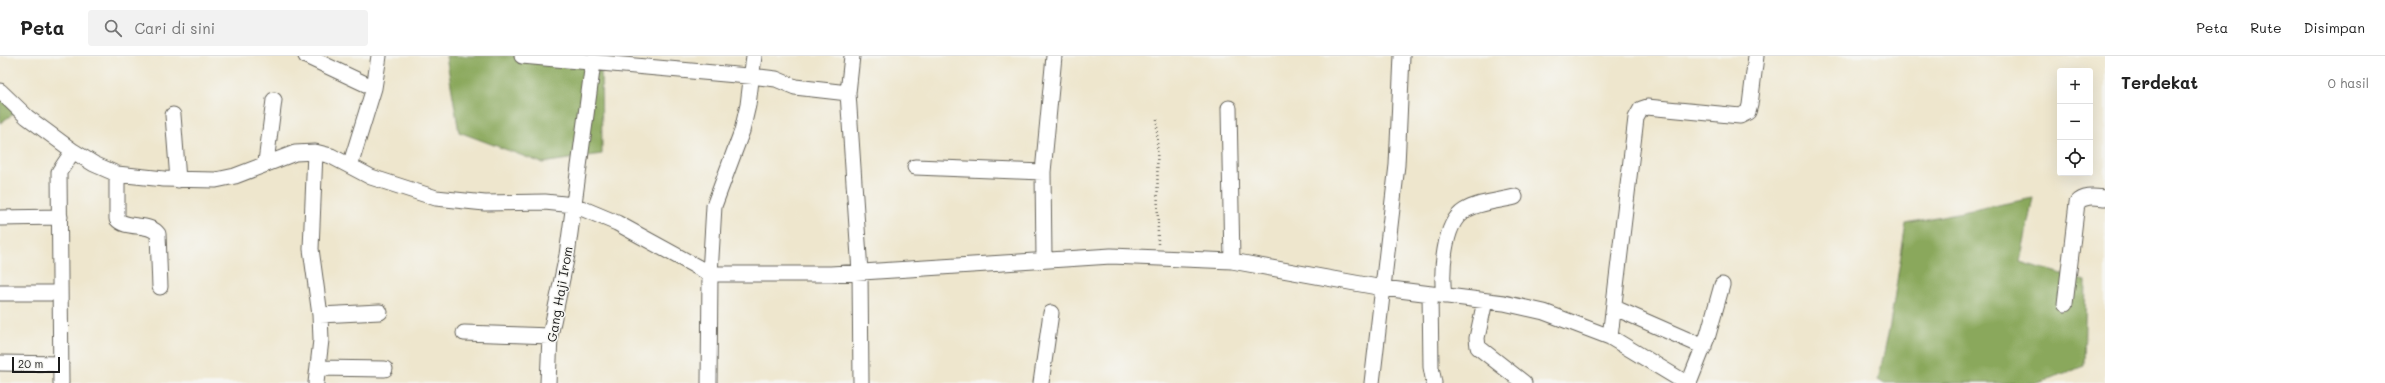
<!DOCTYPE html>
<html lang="id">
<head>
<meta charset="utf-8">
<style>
	:root { --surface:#fff; --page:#f2f2f2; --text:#222; --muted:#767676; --line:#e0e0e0 }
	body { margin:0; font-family:Mali,sans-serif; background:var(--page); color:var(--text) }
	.controls { position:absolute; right:12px; top:12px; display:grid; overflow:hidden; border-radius:4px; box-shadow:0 4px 16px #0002 }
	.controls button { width:36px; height:36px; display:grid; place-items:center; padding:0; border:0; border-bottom:1px solid var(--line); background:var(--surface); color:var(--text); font:20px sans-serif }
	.scale { position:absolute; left:12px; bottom:10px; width:48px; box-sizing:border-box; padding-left:4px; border:2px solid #1c1c1c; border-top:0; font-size:11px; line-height:14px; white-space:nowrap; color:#1c1c1c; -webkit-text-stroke:3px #f6f6f2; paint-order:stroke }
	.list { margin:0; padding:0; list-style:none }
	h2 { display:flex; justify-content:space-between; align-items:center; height:52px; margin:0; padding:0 16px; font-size:17px }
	h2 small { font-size:13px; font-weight:400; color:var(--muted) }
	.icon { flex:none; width:22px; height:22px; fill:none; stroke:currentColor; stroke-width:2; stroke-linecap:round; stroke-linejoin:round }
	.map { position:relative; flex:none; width:2105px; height:327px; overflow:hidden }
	header { display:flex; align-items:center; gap:24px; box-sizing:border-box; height:56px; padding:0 20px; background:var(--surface); border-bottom:1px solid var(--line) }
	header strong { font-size:19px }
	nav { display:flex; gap:22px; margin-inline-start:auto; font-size:14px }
	.search { width:280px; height:36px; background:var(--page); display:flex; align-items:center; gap:10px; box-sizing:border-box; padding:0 14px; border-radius:4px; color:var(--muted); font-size:15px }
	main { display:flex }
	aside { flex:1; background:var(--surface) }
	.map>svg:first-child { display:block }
</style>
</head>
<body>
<header>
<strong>Peta</strong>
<div class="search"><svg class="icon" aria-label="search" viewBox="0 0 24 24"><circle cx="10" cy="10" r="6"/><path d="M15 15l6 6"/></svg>Cari di sini</div>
<nav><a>Peta</a><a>Rute</a><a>Disimpan</a></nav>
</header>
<main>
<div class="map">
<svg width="2105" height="327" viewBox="0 0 2105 327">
	<rect width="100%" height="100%" fill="#f6f6f2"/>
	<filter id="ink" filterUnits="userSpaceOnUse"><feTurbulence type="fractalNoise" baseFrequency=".025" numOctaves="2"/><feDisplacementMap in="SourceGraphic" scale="8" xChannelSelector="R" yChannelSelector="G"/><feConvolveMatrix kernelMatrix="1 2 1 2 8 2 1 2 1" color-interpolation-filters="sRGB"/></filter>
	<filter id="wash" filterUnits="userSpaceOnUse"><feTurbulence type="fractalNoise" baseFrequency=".012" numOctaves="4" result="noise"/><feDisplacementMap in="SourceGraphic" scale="16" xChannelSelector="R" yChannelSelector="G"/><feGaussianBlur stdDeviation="0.9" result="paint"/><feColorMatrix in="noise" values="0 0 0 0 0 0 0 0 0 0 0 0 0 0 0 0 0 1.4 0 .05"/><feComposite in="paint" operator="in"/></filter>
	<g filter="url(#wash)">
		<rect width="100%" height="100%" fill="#eee6cd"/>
		<path fill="#8aa85b" stroke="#53623c" d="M 446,0 L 601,0 L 602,98 L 542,107 L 459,76 Z
			M 0,36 L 19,54 L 0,67 Z
			M 2033,142 L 2020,206 L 2086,225 L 2084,310 L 2037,327 L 1883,327 L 1878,324 L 1890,269 L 1906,167 Z"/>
	</g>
	<g filter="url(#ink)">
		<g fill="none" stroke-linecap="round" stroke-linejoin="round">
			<defs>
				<path id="minor" d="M 306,0 L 374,32
					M 522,0 L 759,21 L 776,23 L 795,31 L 848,37 L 860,216 L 861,327
					M 0,35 L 27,61 L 73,95 L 94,108 L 117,118 L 164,123 L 216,124 L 235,120 L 295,97 L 315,96 L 331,100 L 371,121 L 436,142 L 485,147 L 545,146 L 574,149 L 617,167 L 710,218 L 831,218 L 1111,200 L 1232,205 L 1383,232 L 1504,247 L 1544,256 L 1610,281 L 1686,327
					M 848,37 L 852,0
					M 1229,52 L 1232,205
					M 173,59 L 178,124
					M 315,96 L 311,193 L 320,259 L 321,284 L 316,327
					M 266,106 L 274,44
					M 350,110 L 374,32 L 379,0
					M 915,111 L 1043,116
					M 117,118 L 117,163 C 126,174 150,166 158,178 L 160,231
					M 0,162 L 60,161
					M 1044,203 L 1043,116 L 1054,0
					M 0,237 L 60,237
					M 1430,238 L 1431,311 L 1434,327
					M 1444,240 C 1441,217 1443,168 1464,155 C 1478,146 1499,145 1515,141
					M 1485,245 L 1477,282 L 1478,291 L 1524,327
					M 2065,248 L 2077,147 C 2084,139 2095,141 2105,142
					M 1615,252 L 1704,291
					M 320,259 L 380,256
					M 464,277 L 550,280
					M 1610,281 L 1636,62 L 1641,53 L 1647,51 L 1740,60 L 1748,56 L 1750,49 L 1756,0
					M 0,307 L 61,308
					M 318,312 L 385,313
					M 61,327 L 59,116 L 73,95
					M 548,327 L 550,280 L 567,199 L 593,7
					M 709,327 L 710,218 L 714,150 L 742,75 L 748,49 L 754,0
					M 1041,327 L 1051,257
					M 1372,327 L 1397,109 L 1402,0
					M 1689,327 L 1708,279 L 1722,229"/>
			</defs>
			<use href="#minor" stroke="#66635a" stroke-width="17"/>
			<path stroke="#66635a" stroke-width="2.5" stroke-dasharray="1 3" stroke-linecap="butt" d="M 1157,63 L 1158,188"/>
			<use href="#minor" stroke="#fff" stroke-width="15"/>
		</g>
	</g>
	<g text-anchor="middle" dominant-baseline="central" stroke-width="3" stroke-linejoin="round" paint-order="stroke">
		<g font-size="13" fill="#1c1c1c" stroke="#f6f6f2">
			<text transform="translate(559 238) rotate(-80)">Gang Haji Irom</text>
		</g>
	</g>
</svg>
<div class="controls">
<button>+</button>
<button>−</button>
<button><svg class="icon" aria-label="locate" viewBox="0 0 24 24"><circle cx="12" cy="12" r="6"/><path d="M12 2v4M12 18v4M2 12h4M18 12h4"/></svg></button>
</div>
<div class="scale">20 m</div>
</div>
<aside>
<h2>Terdekat<small>0 hasil</small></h2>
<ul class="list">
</ul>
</aside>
</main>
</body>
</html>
